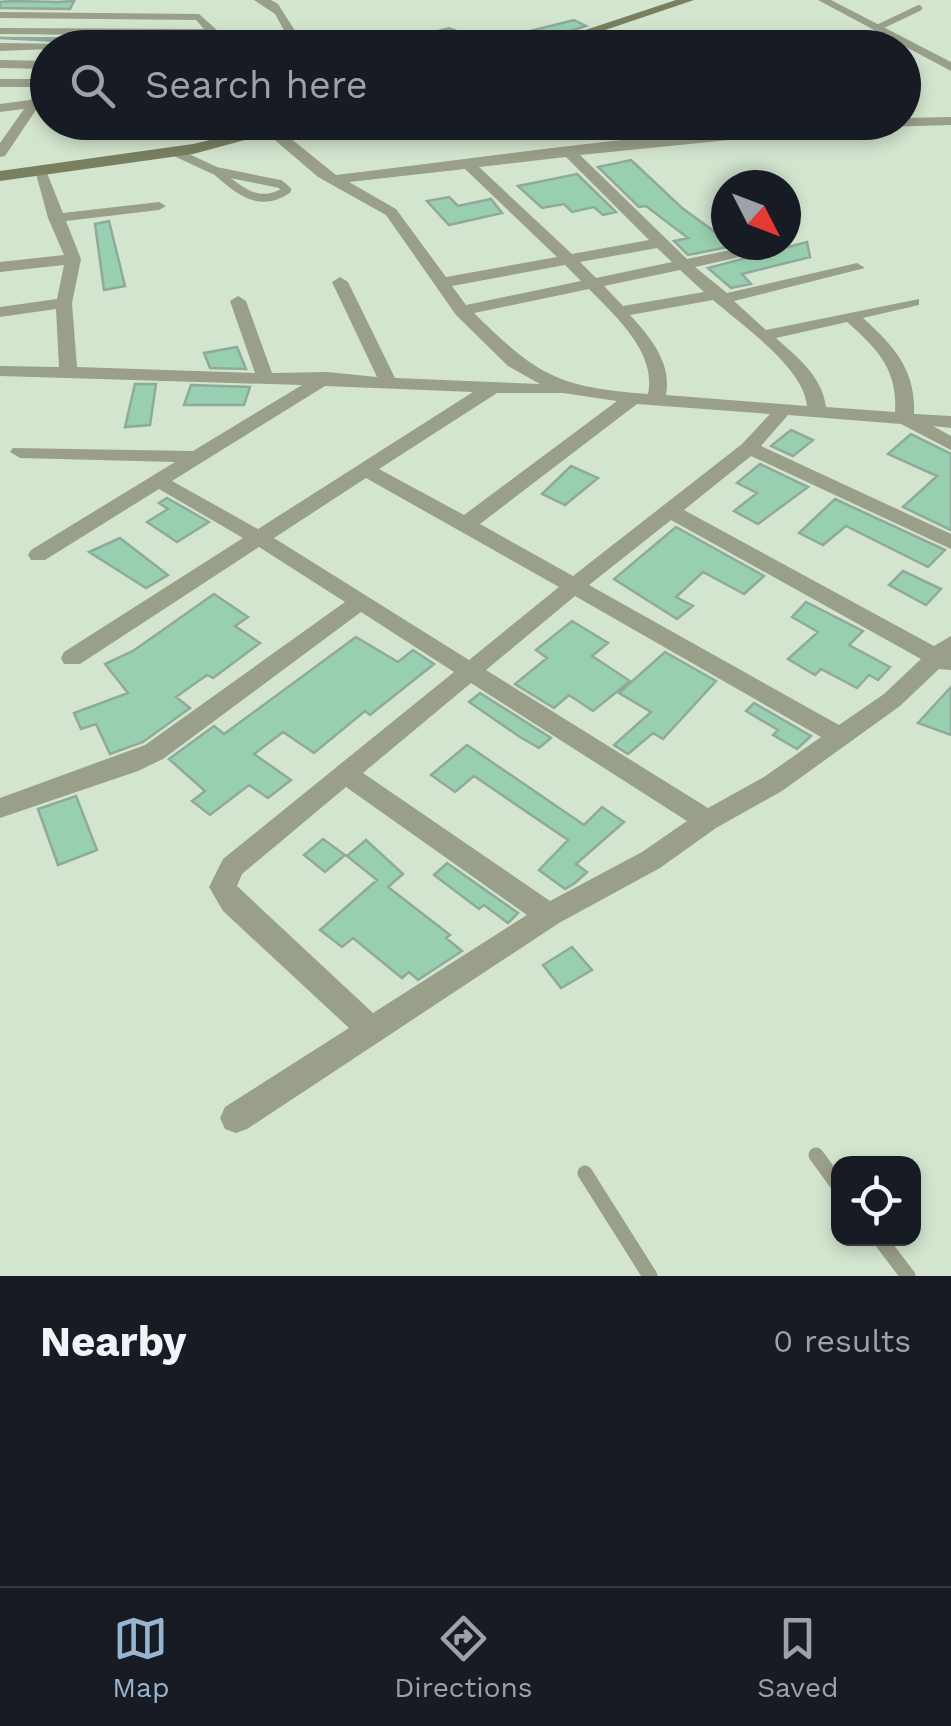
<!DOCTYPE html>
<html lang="en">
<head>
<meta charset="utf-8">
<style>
	:root { --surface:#171b24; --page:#20242c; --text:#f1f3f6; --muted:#9ea1a6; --line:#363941; --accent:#97b5cf }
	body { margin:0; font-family:"Work Sans",sans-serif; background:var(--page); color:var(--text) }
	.controls { position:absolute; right:30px; bottom:30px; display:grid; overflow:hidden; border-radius:20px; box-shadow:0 5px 15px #0003 }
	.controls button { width:90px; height:90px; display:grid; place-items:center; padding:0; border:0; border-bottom:2px solid var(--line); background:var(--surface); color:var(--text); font:50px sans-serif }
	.compass { position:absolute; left:711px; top:170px; width:90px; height:90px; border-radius:50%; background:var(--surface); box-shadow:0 5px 15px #0003; rotate:132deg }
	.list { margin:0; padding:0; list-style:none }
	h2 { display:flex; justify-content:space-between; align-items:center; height:130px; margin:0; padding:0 40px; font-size:42px }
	h2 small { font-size:32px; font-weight:400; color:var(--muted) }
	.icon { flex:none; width:55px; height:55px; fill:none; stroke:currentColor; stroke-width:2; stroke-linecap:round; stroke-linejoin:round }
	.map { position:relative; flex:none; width:951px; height:1276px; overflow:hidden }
	.search { position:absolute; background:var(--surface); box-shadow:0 5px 15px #0003; left:30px; right:30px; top:30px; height:110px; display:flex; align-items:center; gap:25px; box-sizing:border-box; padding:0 35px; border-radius:55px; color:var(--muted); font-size:38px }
	.sheet { height:310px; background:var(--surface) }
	nav { display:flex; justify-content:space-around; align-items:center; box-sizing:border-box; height:140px; border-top:2px solid var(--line); background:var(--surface); font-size:28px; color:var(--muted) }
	nav a { display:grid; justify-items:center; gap:5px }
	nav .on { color:var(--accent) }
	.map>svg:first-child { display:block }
</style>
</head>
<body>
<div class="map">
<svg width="951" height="1276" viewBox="0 0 951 1276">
	<rect width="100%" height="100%" fill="#d3e5cf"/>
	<path fill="#98cfb1" stroke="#8fa99a" stroke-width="2.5" d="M 13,1 L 57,2 L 74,1 L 70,9 L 0,8 L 0,2 Z
		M 574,20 L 586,26 L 530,44 L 510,36 Z
		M 0,38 L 157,39 L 154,46 Z
		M 631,160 L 682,208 L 726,240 L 726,245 L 733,246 L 688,255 L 674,241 L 688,238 L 646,206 L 639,207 L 598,167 Z
		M 577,174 L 616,212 L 603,215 L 594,207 L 572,212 L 564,204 L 542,208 L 518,186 Z
		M 449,197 L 458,206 L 491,199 L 502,213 L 449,225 L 427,201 Z
		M 109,221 L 125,286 L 104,290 L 95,224 Z
		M 807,242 L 810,257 L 742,274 L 751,284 L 731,288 L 708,268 Z
		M 237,347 L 246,369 L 210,368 L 204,353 Z
		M 135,384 L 156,384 L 150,425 L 125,427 Z
		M 191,385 L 250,387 L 244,405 L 184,405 Z
		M 791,430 L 813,440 L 793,456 L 771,446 Z
		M 911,434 L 951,454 L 951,530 L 903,507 L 937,476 L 888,454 Z
		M 760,464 L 808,487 L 758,524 L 734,511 L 757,493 L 737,483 Z
		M 571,466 L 598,478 L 565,505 L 542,494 Z
		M 167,498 L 209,522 L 177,542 L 147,522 L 168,509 L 159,503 Z
		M 835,499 L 945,550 L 928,567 L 846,526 L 823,545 L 799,533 Z
		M 676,527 L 764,576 L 744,594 L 703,572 L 676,597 L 693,606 L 677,619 L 614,579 Z
		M 120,538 L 168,575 L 146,588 L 89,552 Z
		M 903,571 L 941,589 L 926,605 L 889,585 Z
		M 214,594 L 248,617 L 235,626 L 260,643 L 213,678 L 207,675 L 176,697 L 190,708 L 143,742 L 110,754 L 96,724 L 81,729 L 74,713 L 128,693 L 105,664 L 133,651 Z
		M 806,602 L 863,631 L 849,645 L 890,667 L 878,680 L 869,675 L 857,688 L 821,669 L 815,675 L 788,659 L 818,632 L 792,617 Z
		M 572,621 L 608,643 L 592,656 L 630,681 L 593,711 L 569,695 L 554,708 L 515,684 L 547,658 L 536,650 Z
		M 356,637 L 398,662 L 413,650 L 434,664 L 370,715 L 365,711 L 314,753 L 283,732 L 254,754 L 291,780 L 268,798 L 249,785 L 210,815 L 192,801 L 205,791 L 169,759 L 214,726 L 224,734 Z
		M 665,652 L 716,681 L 663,739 L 653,733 L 628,754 L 614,745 L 651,712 L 619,693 Z
		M 951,687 L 951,735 L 918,723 Z
		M 480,693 L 551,738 L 539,748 L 520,737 L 469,702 Z
		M 754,703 L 811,736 L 797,749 L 773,735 L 778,730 L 746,711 Z
		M 467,745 L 584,825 L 602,807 L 624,822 L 576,864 L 587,872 L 575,883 L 565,889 L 539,870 L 568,840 L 474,776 L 455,792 L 431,775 Z
		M 76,796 L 97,850 L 58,865 L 38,809 Z
		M 323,839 L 345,855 L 325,872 L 304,855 Z
		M 366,840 L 403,874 L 388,887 L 450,935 L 446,938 L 462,951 L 418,980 L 409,972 L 402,978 L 353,938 L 342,947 L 320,930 L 377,880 L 347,856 Z
		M 447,863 L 518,913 L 508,923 L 484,905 L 479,909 L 434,875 Z
		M 572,947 L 592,970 L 561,988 L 543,965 Z"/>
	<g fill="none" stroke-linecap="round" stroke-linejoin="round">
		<path stroke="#9a9f89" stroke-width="6" d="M 879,27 L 919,8
			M 176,152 L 183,155"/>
		<path stroke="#9a9f89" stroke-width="8" d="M 177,153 L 216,171
			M 216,171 L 280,184 L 287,190 C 259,209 238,190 216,171 Z"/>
		<path stroke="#9a9f89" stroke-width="15" d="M 816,1155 L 838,1185
			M 585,1173 L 650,1276
			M 879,1238 L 908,1276"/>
		<path fill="#9a9f89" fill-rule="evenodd" d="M 254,0 L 271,0 L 278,4 L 306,48 L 294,48 L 275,14 Z
			M 818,0 L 831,0 L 951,62 L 951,71 Z
			M 0,12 L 199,14 L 218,31 L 227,48 L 215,48 L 210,36 L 0,34 L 0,28 L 204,29 L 196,20 L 0,18 Z
			M 449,27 L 509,48 C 487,48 466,33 446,34 C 419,35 394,48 366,48 Z
			M 0,43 L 71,44 L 77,48 L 0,51 Z
			M 0,60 L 48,61 L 48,69 L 0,68 Z
			M 0,79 L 48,79 L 44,98 L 48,105 L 38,107 L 5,156 L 0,157 L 0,143 L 24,109 L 0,112 L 0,104 L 30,100 L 39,87 L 0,87 Z
			M 951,117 L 951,125 L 849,128 L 580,155 L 687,259 L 754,245 L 778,245 L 776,249 L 695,267 L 727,293 L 857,263 L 865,268 L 734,301 L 766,330 L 919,299 L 919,305 L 863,318 C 894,346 916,370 914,414 L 951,416 L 951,428 L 933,426 L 951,436 L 951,450 L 901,424 L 788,415 L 761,446 L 951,534 L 951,549 L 751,456 L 684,510 L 934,646 L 951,636 L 951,670 L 939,669 L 900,706 L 782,791 L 716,828 L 660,868 L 559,923 L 247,1129 L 236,1133 L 225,1129 L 220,1118 L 225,1107 L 349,1028 L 223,911 L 209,887 L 223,859 L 454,672 L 361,612 L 163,759 L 138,771 L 0,818 L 0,798 L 145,745 L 345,602 L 259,547 L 80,664 L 64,664 L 61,658 L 64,652 L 243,538 L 159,489 L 45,560 L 31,560 L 28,555 L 31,550 L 175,462 L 20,458 L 10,452 L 13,448 L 193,451 L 302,385 L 0,376 L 0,366 L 59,367 L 56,309 L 0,317 L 0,307 L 57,299 L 64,265 L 0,272 L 0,262 L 64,255 L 48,218 L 35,170 L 47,173 L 63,213 L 159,202 L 166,206 L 159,210 L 66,221 L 81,259 L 72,303 L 77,367 L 255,373 L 230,301 L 238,296 L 246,301 L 272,373 L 327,372 L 377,377 L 332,282 L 340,277 L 348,282 L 395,378 L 540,384 L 508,366 L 456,315 L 386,215 L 318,177 L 269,135 L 269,129 L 279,129 L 336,175 C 524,153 714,122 904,122 L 904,118 ZM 566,157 L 649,240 L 572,254 L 479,167 ZM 465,169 L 557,257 L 446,277 L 396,209 L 349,182 ZM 657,248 L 672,262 L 596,278 L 580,262 ZM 565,265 L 581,281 L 466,305 L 452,286 ZM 680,270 L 704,292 L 623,306 L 604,286 ZM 589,289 C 615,316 657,352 648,394 C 558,387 538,376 474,313 ZM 713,300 C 742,325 804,368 807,406 L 666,395 C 672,363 651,338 630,315 ZM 847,322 C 877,348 898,370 895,412 L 826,407 C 822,376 798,358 776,338 ZM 325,386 L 473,392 L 258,529 L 172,481 ZM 497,393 L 563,393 L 617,401 L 464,515 L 379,469 ZM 637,404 L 770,414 L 742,444 L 573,576 L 480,524 ZM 366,478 L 559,587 L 469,660 L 274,538 ZM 671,520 L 921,659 L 884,694 L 839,725 L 589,585 ZM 575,596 L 821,737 L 764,777 L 708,808 L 486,670 ZM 471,683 L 687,821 L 642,852 L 550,901 L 363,773 ZM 346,787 L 527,915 L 373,1013 L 237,886 L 242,874 Z"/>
		<path fill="#798060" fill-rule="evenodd" d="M 676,0 L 694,0 L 552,48 L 531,48 Z
			M 285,122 L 312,122 L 193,154 L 0,181 L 0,171 L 193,144 Z"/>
	</g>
</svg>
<div class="controls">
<button><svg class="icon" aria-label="locate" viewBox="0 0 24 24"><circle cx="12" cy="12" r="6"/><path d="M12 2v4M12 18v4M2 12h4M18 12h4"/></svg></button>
</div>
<svg class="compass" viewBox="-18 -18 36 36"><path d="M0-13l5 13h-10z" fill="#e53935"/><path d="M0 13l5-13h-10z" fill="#9ea1a6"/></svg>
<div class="search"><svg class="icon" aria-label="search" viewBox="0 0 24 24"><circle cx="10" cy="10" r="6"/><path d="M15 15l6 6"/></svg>Search here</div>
</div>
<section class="sheet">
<h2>Nearby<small>0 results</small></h2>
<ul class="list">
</ul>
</section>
<nav>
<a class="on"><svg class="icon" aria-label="map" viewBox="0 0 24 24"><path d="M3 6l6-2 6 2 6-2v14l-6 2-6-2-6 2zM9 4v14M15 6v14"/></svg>Map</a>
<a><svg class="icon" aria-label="directions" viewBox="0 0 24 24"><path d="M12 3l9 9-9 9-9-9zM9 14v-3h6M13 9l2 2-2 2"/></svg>Directions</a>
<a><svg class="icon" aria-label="saved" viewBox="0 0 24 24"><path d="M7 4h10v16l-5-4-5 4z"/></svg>Saved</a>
</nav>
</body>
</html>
